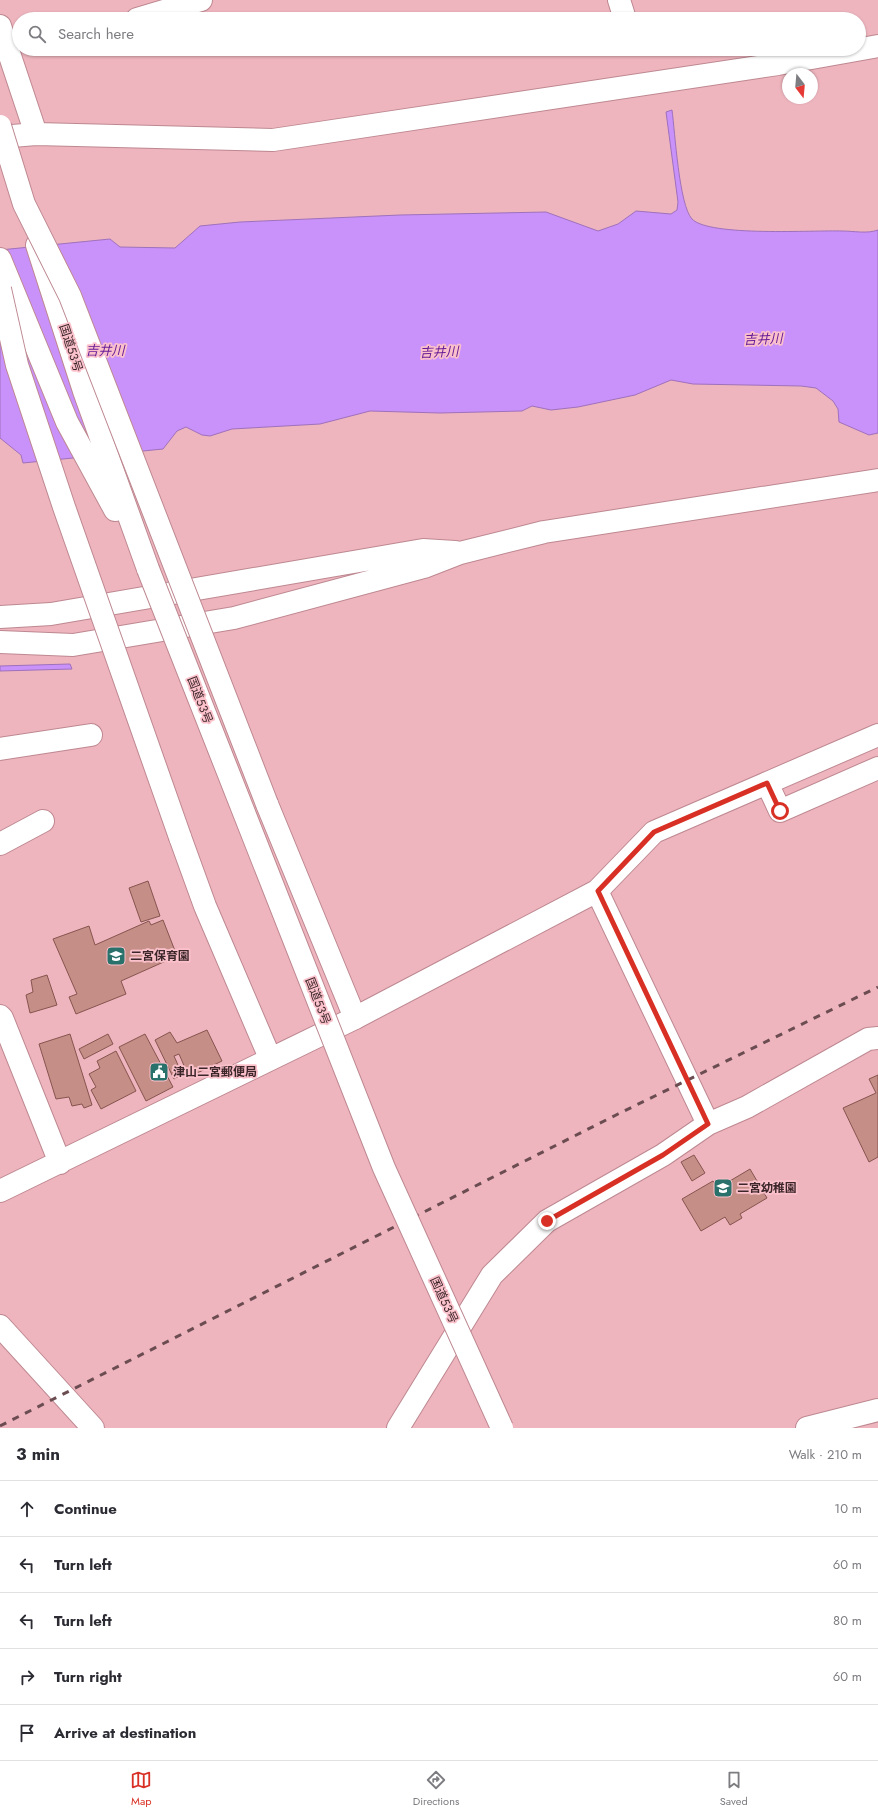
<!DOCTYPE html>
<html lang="en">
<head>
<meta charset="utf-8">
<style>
	:root { --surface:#fff; --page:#f2f2f3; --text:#2b2b33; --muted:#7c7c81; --line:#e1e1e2; --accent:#d93025 }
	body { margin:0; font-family:Jost,"Noto Sans JP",sans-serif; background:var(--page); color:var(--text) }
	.compass { position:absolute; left:782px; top:68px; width:36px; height:36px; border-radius:50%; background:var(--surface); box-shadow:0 1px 3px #0004; rotate:164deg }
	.stop { position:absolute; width:12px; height:12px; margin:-9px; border:3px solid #d93025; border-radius:50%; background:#fff }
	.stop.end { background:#d93025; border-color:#fff; box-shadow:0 1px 4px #0008 }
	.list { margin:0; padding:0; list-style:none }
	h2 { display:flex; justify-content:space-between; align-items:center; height:52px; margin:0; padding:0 16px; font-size:17px }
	h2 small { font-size:13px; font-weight:400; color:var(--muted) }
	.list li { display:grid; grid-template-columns:26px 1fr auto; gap:12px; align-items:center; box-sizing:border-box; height:56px; padding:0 16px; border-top:1px solid var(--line) }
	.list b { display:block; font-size:15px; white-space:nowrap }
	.list em { font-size:13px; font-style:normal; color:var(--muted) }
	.icon { flex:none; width:22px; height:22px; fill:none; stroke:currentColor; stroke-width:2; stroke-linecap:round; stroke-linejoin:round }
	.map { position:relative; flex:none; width:878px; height:1428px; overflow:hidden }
	.search { position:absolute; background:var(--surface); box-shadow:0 1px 3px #0004; left:12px; right:12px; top:12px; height:44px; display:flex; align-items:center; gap:10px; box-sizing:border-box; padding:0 14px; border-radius:22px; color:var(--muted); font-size:15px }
	.sheet { height:332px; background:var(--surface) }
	nav { display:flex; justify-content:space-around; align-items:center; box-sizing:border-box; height:56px; border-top:1px solid var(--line); background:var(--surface); font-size:11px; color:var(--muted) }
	nav a { display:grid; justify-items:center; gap:2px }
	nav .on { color:var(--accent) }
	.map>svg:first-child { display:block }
</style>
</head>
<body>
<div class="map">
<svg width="878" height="1428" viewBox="0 0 878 1428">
	<rect width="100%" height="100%" fill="#eeb5be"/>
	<path fill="#c991fa" stroke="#9f71bc" d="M 672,110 C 675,132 679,205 692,219 C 709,237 815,230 842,231 C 854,231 867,234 878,230 L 878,433 L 869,435 L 839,422 L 838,409 L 833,401 L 816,388 L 801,386 L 693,384 L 671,380 L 635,395 L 578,407 L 551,410 L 532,406 L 522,411 L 440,413 L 370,411 L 320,424 L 232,429 L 210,436 L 202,435 L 186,427 L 177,431 L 163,449 L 23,463 L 21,455 L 0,438 L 0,250 L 110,239 L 120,247 L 175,248 L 200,226 L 240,222 L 400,215 L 546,212 L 598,231 L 618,224 L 636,211 L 671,214 L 677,210 L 678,202 L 666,112 Z
		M 70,664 L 72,669 L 0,671 L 0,666 Z"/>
	<path fill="#c58e87" stroke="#86544e" d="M 148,881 L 160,916 L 141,922 L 129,888 Z
		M 163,920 L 177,956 L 121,981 L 126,994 L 76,1014 L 69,997 L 77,994 L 53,939 L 89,926 L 95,945 L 149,921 L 151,925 Z
		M 47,975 L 57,1005 L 30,1013 L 26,995 L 33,992 L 31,980 Z
		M 207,1030 L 222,1061 L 189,1077 L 179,1054 L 174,1056 L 182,1074 L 174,1079 L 155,1040 L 170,1032 L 177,1043 Z
		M 70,1034 L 92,1105 L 84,1108 L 82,1104 L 72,1106 L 69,1097 L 56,1099 L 39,1044 Z
		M 108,1034 L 113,1044 L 84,1059 L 79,1049 Z
		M 145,1034 L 173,1087 L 146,1101 L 119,1047 Z
		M 116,1051 L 136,1091 L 101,1109 L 91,1090 L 96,1087 L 89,1074 L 100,1068 L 97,1061 Z
		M 878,1075 L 878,1157 L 869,1162 L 843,1108 L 876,1093 L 869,1079 Z
		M 694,1155 L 705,1173 L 692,1181 L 681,1162 Z
		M 750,1169 L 767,1198 L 740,1214 L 742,1218 L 730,1225 L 725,1217 L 701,1231 L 682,1199 L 713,1181 L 718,1188 Z"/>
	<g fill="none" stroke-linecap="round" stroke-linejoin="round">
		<defs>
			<path id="minor" d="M 619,0 L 625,19
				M 137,19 L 201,0
				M 0,26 L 36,134
				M 0,137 L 36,134 L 273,140 L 778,64 L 878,46
				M 0,617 L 51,614 L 423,550 L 455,552
				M 0,642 L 73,645 L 234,618 L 424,567 L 460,553 L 544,532 L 878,480
				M 0,749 L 91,735
				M 767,783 L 780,811 L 878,768
				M 0,844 L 43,821
				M 597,891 L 708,1124
				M 0,1016 L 2,1018 L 60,1163
				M 0,1191 L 355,1018 L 597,891 L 654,832 L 878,735
				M 0,1326 L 93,1428
				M 398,1428 L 492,1275 L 547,1221 L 663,1155 L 708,1124 L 747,1107 L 868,1039 L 878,1038"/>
			<path id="highway" d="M 37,245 L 84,391 L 148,569
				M 0,259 L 67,422 L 115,510
				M 267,804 L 355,1018
				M 180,837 L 205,906 L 270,1058
				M 807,1428 L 878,1410"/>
		</defs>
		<use href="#minor" stroke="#be8891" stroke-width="24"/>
		<use href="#highway" stroke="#be8891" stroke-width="24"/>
		<use href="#minor" stroke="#fff" stroke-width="22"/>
		<use href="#highway" stroke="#fff" stroke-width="22"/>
		<path stroke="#6b4c51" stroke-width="3" stroke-dasharray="7 7" stroke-linecap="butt" d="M 0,1426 L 618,1114 L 878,987"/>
		<defs>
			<path id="highway-bridge" d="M 0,126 L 24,204 L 70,296 L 267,804
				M 0,289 L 17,365 L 64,507 L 180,837
				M 148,569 L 384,1168 L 502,1428"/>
		</defs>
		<use href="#highway-bridge" stroke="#be8891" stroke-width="24" stroke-linecap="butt"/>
		<use href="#highway-bridge" stroke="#fff" stroke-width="22"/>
	</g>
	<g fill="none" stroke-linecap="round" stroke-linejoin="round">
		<path stroke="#d93025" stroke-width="5" d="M 547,1221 L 663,1155 L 708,1124 L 598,891 L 654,832 L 767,783 L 780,811"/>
	</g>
	<defs>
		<symbol id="school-square" viewBox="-11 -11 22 22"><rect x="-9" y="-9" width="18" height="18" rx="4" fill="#29726c" stroke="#fbc1cb"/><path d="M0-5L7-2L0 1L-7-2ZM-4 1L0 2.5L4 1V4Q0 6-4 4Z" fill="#fff"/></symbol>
		<symbol id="civic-square" viewBox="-11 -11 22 22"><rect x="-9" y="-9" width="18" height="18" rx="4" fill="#29726c" stroke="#fbc1cb"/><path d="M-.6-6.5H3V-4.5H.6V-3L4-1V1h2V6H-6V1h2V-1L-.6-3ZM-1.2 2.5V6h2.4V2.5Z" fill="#fff"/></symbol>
	</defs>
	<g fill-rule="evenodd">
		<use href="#school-square" x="105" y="945" width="22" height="22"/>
		<use href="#civic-square" x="148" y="1061" width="22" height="22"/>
		<use href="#school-square" x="712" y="1177" width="22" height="22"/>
	</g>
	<g text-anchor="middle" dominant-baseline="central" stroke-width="3.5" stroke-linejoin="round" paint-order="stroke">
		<g font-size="12" fill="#3c262a" stroke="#fbc1cb">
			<text transform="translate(71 348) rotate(72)">国道53号</text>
			<text transform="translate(200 700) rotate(69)">国道53号</text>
			<text transform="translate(318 1001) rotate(69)">国道53号</text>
			<text transform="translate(444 1300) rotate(65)">国道53号</text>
		</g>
		<g font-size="12" font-weight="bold" fill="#3c262a" stroke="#fbc1cb" text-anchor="start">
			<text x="130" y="956">二宮保育園</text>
			<text x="173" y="1072">津山二宮郵便局</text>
			<text x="737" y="1188">二宮幼稚園</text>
		</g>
		<g font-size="13" font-style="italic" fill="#681d98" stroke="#fbc1cb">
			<text transform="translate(763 339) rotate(-2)">吉井川</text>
			<text x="105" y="350">吉井川</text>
			<text transform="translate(439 352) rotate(-2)">吉井川</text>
		</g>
	</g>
</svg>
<svg class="compass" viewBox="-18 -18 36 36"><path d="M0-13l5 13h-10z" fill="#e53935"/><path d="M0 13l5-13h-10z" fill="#7c7c81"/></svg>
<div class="stop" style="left:780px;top:811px"></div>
<div class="stop end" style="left:547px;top:1221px"></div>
<div class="search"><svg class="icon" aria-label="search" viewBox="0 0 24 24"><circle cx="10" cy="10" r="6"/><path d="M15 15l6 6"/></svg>Search here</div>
</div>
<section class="sheet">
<h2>3 min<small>Walk · 210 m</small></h2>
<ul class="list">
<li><svg class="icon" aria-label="ahead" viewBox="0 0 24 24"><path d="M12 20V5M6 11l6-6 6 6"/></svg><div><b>Continue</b></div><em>10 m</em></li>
<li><svg class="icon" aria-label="left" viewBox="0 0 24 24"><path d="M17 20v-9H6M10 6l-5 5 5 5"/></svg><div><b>Turn left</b></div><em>60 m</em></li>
<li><svg class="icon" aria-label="left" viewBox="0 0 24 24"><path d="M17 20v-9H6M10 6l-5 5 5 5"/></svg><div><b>Turn left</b></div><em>80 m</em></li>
<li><svg class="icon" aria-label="right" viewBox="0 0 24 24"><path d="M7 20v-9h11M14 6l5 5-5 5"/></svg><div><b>Turn right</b></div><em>60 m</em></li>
<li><svg class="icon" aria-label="arrive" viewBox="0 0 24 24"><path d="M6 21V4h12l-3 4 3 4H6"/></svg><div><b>Arrive at destination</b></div></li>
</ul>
</section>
<nav>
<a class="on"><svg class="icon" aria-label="map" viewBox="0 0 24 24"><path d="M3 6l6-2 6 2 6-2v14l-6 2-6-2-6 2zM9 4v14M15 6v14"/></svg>Map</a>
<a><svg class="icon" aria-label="directions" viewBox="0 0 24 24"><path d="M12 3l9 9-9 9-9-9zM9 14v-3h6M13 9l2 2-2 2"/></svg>Directions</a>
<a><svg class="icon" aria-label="saved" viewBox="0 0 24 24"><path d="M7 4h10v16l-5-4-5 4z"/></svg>Saved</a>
</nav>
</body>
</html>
